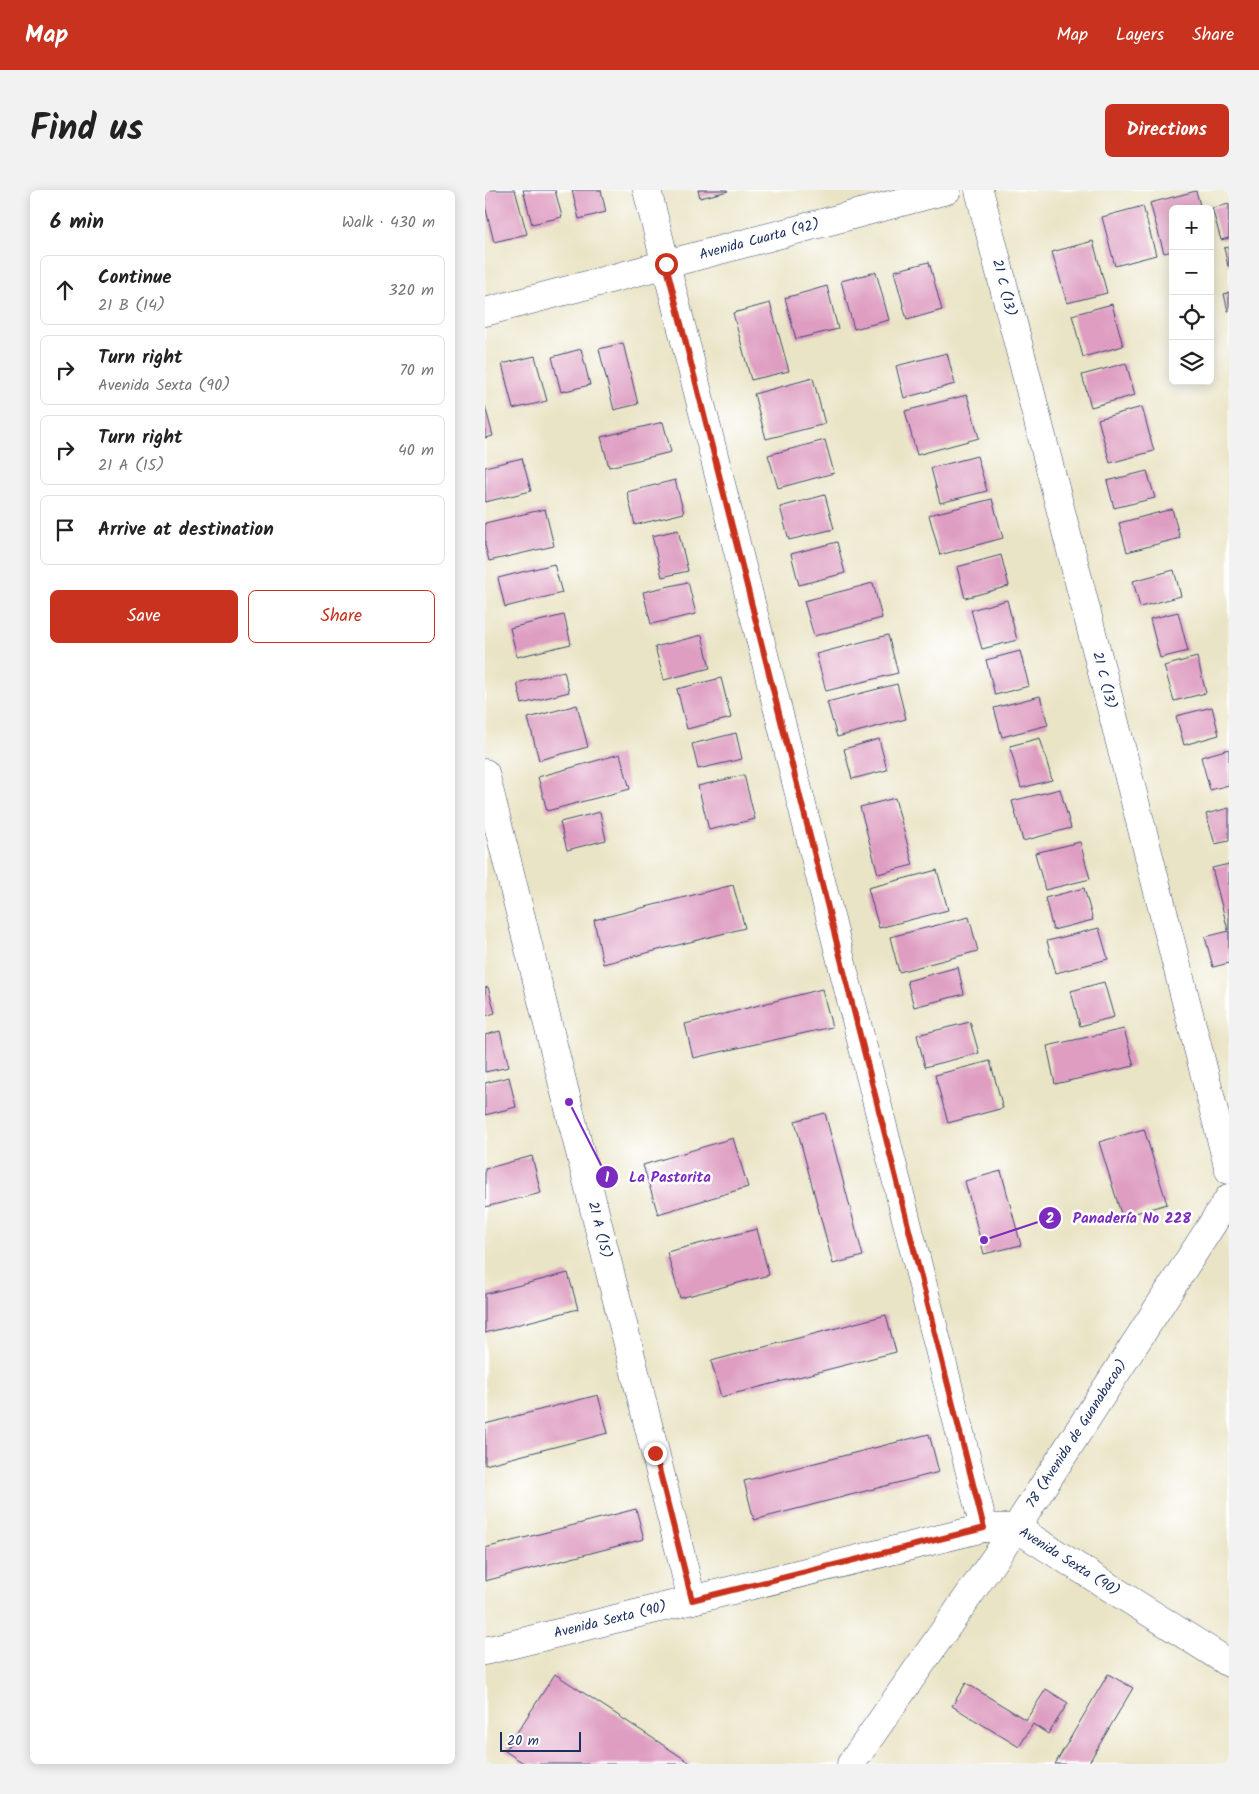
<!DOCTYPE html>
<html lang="en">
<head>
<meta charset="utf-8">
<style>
	:root { --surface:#fff; --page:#f2f2f2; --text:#222; --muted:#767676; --line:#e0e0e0; --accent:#c8321e }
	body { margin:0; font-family:Kalam,sans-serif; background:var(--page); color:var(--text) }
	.controls { position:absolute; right:15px; top:15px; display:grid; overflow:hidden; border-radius:8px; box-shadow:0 2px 12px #0003 }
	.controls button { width:45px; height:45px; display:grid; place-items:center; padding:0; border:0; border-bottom:1px solid var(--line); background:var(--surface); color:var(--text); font:25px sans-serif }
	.scale { position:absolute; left:15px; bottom:12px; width:81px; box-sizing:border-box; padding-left:5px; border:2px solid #1b2f5e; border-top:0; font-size:14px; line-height:18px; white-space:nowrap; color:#1b2f5e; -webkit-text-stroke:4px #fff; paint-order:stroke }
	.stop { position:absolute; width:15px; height:15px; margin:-11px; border:4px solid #c8321e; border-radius:50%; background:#fff }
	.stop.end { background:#c8321e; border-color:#fff; box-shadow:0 1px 5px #0008 }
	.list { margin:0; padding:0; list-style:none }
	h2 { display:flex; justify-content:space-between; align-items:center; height:65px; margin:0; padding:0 20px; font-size:21px }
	h2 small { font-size:16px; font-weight:400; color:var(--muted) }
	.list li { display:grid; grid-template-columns:32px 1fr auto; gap:15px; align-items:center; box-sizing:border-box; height:70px; margin:0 10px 10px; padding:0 10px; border:1px solid var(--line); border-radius:8px }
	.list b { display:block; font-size:19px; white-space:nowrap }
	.list p { margin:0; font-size:16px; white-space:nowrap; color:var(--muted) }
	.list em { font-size:16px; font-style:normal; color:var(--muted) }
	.actions { display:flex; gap:10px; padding:15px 20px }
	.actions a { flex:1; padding:11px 0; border:1px solid var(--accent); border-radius:8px; text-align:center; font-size:18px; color:var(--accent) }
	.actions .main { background:var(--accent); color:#fff }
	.icon { flex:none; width:28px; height:28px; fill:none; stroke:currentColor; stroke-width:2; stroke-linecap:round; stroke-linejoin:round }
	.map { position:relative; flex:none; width:744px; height:1574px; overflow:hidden; border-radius:8px }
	header { display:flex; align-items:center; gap:30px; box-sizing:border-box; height:70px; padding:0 25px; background:var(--accent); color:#fff }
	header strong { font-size:24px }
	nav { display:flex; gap:28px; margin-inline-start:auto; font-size:18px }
	.intro { display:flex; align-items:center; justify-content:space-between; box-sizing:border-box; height:120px; padding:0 30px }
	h1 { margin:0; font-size:35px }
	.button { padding:12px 22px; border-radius:8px; background:var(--accent); color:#fff; font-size:18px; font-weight:700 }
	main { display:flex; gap:30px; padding:0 30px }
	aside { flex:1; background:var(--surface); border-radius:8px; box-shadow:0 2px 12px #0003 }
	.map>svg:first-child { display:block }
</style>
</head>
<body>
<header>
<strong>Map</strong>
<nav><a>Map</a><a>Layers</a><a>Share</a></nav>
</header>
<div class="intro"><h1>Find us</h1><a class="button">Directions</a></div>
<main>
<aside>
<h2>6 min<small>Walk · 430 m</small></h2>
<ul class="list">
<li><svg class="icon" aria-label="ahead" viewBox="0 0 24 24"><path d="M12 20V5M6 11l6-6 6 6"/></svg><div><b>Continue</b><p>21 B (14)</p></div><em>320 m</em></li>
<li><svg class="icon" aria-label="right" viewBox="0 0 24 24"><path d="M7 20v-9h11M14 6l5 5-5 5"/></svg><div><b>Turn right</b><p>Avenida Sexta (90)</p></div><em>70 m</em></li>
<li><svg class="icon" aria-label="right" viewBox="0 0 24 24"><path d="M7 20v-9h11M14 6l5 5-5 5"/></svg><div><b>Turn right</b><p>21 A (15)</p></div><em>40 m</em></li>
<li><svg class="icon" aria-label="arrive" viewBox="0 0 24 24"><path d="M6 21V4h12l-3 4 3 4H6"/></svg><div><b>Arrive at destination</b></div></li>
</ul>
<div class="actions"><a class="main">Save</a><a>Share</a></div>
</aside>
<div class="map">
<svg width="744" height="1574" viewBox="0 0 744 1574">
	<rect width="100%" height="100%" fill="#fff"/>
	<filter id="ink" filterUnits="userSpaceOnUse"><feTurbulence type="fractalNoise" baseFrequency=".02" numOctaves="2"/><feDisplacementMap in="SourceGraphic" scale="10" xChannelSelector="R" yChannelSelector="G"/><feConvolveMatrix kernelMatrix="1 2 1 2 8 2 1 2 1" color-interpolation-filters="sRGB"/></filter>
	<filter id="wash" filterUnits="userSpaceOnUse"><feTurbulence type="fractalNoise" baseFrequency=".0096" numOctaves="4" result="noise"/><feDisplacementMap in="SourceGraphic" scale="20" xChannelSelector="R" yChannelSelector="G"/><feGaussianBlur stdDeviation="1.12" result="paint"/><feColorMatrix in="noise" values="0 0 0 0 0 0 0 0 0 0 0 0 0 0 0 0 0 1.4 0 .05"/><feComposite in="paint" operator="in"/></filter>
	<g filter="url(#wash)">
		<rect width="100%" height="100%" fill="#eae4c6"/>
		<g id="blocks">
			<path fill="#de9dc1" d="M 0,0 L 30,0 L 42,44 L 9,52 L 0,16 Z
				M 38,0 L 70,0 L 77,27 L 47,34 Z
				M 87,0 L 116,0 L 121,22 L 94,29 Z
				M 213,0 L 242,0 L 243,1 L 215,8 Z
				M 711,1 L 716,19 L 688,19 L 688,61 L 679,63 L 665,13 Z
				M 744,14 L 744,48 L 736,50 L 727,18 Z
				M 658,16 L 671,65 L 630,76 L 617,27 Z
				M 608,51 L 622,103 L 582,113 L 567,62 Z
				M 744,57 L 744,76 L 743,76 L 739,58 Z
				M 444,72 L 457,120 L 422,130 L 409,81 Z
				M 391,82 L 404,130 L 369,139 L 356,91 Z
				M 342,96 L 353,139 L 311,149 L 300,108 Z
				M 744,102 L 744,121 L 743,121 L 739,104 Z
				M 285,113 L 304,181 L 266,190 L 248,123 Z
				M 627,114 L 638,156 L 598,167 L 587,125 Z
				M 138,153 L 153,214 L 129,220 L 114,159 Z
				M 96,159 L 105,195 L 76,202 L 67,167 Z
				M 462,163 L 470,194 L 419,208 L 411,176 Z
				M 50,166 L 62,211 L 28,219 L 17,174 Z
				M 641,173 L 650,205 L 606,217 L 597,185 Z
				M 328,188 L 340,234 L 281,249 L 269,204 Z
				M 482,205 L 494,248 L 432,265 L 420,221 Z
				M 0,216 L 8,246 L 0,248 Z
				M 657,217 L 669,261 L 625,273 L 613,229 Z
				M 178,232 L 186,262 L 124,277 L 116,247 Z
				M 340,250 L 349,283 L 293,298 L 283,265 Z
				M 492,266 L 502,301 L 455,313 L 446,278 Z
				M 37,268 L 46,301 L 0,312 L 0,277 Z
				M 662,281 L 670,308 L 629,318 L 622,291 Z
				M 190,290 L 199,323 L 150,335 L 142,302 Z
				M 340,305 L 349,339 L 304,350 L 295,317 Z
				M 507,309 L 518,348 L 455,365 L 444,325 Z
				M 60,319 L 69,356 L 4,371 L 0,355 L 0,333 Z
				M 687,319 L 695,348 L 642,362 L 634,333 Z
				M 193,340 L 203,381 L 177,387 L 167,346 Z
				M 352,352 L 360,383 L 314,395 L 306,364 Z
				M 516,365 L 524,396 L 480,408 L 472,377 Z
				M 69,374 L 77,403 L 20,417 L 13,388 Z
				M 689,380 L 696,406 L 655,417 L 648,391 Z
				M 203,392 L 211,424 L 166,434 L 158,402 Z
				M 388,393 L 397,428 L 329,446 L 319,411 Z
				M 522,410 L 532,450 L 497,459 L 486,420 Z
				M 693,422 L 703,461 L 675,468 L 665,429 Z
				M 79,425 L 86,454 L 32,467 L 25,438 Z
				M 217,445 L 225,478 L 179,490 L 170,457 Z
				M 403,445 L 413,483 L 341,501 L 331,464 Z
				M 535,461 L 544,496 L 510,505 L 501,470 Z
				M 712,467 L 721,503 L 689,511 L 679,476 Z
				M 79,481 L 84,502 L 37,514 L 32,493 Z
				M 236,488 L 246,528 L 202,539 L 192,499 Z
				M 412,494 L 421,529 L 352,547 L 342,512 Z
				M 555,506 L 563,535 L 517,547 L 509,518 Z
				M 92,515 L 103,557 L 54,570 L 43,528 Z
				M 727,517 L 734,545 L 699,555 L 691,526 Z
				M 251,543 L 257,569 L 213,579 L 207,554 Z
				M 555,548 L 567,590 L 536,598 L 525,556 Z
				M 394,549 L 402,580 L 367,589 L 359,559 Z
				M 744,559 L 744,595 L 725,600 L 716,567 Z
				M 135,564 L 145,599 L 62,621 L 53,587 Z
				M 259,585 L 270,629 L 224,640 L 213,596 Z
				M 575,599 L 586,638 L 538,651 L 527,611 Z
				M 410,608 L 428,675 L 393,684 L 375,617 Z
				M 744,618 L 744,651 L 730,654 L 721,624 Z
				M 115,622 L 121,650 L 82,660 L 75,632 Z
				M 595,652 L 605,689 L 560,700 L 550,663 Z
				M 744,674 L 744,740 L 743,740 L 727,678 Z
				M 452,680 L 463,720 L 394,738 L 383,698 Z
				M 248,695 L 260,738 L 118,774 L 109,730 Z
				M 599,698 L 608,730 L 568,740 L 560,708 Z
				M 484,727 L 493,761 L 414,782 L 405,747 Z
				M 614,738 L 623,769 L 571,783 L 562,751 Z
				M 744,741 L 744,773 L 728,777 L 720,747 Z
				M 473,777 L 479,804 L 429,817 L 422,791 Z
				M 619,792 L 629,827 L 595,836 L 586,801 Z
				M 3,797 L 10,823 L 0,826 L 0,798 Z
				M 337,799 L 347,837 L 208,868 L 200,834 Z
				M 485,832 L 494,863 L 440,877 L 432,845 Z
				M 639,839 L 649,876 L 570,894 L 562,856 Z
				M 15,841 L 24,877 L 0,882 L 0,845 Z
				M 505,871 L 518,918 L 463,933 L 450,885 Z
				M 24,887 L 31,917 L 0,925 L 0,893 Z
				M 340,923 L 378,1066 L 348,1074 L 310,931 Z
				M 659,939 L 682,1014 L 637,1027 L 614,952 Z
				M 248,948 L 263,997 L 173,1024 L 158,975 Z
				M 47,966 L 56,1003 L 0,1017 L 0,979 Z
				M 516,981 L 536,1055 L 499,1064 L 480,991 Z
				M 272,1039 L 284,1085 L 195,1108 L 182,1062 Z
				M 83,1083 L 93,1119 L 0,1143 L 0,1104 Z
				M 401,1125 L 411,1162 L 236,1207 L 226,1171 Z
				M 113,1205 L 123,1243 L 0,1275 L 0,1234 Z
				M 444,1244 L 454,1282 L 269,1330 L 259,1291 Z
				M 151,1319 L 159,1349 L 0,1391 L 0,1358 Z
				M 70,1484 L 207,1574 L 40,1574 L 20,1561 Z
				M 623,1484 L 648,1498 L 603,1574 L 570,1574 Z
				M 481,1493 L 541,1530 L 561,1499 L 583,1513 L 563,1544 L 548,1534 L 534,1557 L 467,1516 Z"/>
		</g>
	</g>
	<g filter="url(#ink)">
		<use href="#blocks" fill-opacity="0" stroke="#3a4a6e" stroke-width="1"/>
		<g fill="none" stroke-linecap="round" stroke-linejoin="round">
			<defs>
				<g id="minor">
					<path d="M 162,0 L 499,1338"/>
					<path id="s1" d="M 494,0 L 744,980"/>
					<path id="s2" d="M 0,122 L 462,0"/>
					<path id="s3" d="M 0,583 L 207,1410"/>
					<path id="s4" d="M 0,1461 L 499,1338 L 531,1338 L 744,1473"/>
					<path id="s5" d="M 366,1574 L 531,1338 L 744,1008"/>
				</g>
			</defs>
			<use href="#minor" stroke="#3a4a6e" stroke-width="29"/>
			<use href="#minor" stroke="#fff" stroke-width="28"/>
		</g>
	</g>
	<g fill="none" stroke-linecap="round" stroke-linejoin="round" filter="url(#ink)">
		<path stroke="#c8321e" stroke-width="6" d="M 170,1263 L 207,1410 L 499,1338 L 181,74"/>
	</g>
	<g text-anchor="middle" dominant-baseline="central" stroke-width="5" stroke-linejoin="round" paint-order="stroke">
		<g font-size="14" fill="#1b2f5e" stroke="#fff">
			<text stroke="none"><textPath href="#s2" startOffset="284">Avenida Cuarta (92)</textPath></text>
			<text stroke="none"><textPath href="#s1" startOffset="101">21 C (13)</textPath></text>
			<text stroke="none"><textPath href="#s1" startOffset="506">21 C (13)</textPath></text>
			<text stroke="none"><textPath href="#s3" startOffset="471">21 A (15)</textPath></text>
			<text stroke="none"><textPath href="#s5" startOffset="400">78 (Avenida de Guanabacoa)</textPath></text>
			<text stroke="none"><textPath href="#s4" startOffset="609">Avenida Sexta (90)</textPath></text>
			<text stroke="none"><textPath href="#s4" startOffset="129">Avenida Sexta (90)</textPath></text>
		</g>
	</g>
	<path fill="none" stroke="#7b2cbf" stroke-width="2" d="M84 912L122 987M499 1050L565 1028"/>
	<g fill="#7b2cbf" stroke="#fff" stroke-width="2">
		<circle cx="84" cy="912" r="5"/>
		<circle cx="499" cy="1050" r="5"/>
		<circle cx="122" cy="987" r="12"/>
		<circle cx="565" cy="1028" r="12"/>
	</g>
	<g font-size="15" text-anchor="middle" font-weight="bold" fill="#fff">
		<text x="122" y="992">1</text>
		<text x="565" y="1033">2</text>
	</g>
	<g font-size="15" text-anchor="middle" font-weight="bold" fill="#7b2cbf" stroke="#fff" stroke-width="5" stroke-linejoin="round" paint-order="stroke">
		<text x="185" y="992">La Pastorita</text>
		<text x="647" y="1033">Panadería No 228</text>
	</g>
</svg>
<div class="controls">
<button>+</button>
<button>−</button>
<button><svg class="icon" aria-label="locate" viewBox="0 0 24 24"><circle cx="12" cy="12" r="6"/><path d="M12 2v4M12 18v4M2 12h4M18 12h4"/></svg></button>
<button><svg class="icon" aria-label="layers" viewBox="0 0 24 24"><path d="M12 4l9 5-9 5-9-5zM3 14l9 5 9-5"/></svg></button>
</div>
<div class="scale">20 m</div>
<div class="stop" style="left:181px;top:74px"></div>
<div class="stop end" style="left:170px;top:1263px"></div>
</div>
</main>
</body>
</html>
